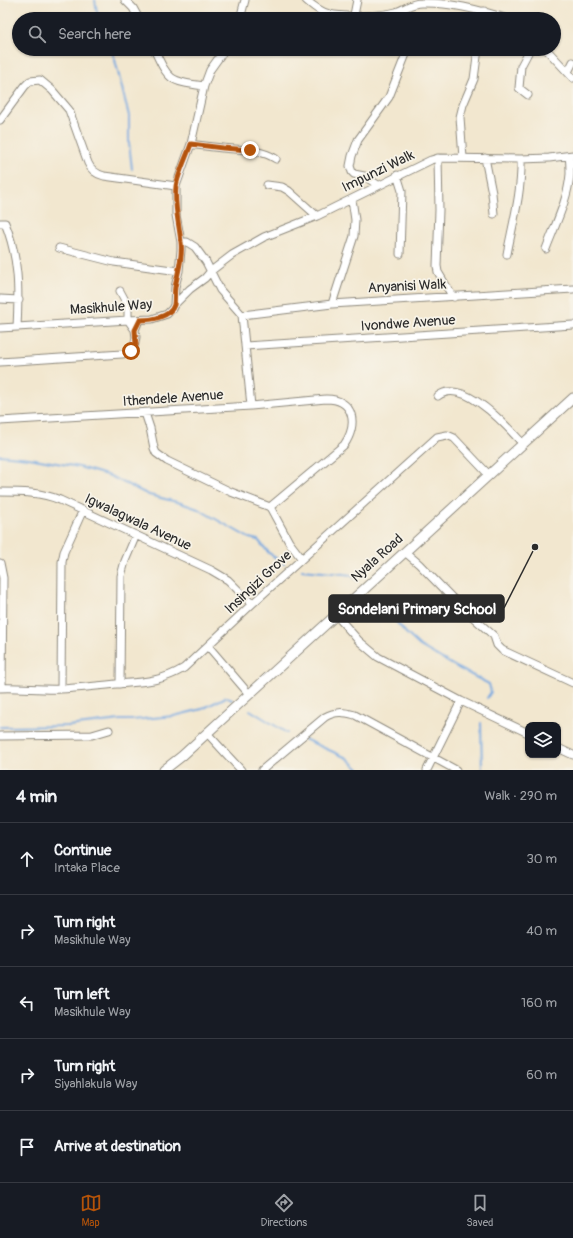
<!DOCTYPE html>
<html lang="en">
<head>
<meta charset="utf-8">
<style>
	:root { --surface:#171b24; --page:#20242c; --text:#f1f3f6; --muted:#9ea1a6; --line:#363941; --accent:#b45309 }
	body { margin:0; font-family:Pangolin,sans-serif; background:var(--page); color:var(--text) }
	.controls { position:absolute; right:12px; bottom:12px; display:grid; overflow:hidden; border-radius:8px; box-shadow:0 1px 3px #0004 }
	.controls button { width:36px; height:36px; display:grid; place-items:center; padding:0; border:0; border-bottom:1px solid var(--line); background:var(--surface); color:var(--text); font:20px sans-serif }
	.stop { position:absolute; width:12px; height:12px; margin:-9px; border:3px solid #b45309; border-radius:50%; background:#fff }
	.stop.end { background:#b45309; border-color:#fff; box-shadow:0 1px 4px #0008 }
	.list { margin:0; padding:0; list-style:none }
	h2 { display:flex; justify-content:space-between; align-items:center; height:52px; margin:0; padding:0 16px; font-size:17px }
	h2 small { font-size:13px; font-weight:400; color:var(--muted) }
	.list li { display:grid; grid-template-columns:26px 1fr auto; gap:12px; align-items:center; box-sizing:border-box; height:72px; padding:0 16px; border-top:1px solid var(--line) }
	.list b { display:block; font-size:15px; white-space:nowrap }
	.list p { margin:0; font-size:13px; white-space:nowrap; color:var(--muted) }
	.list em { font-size:13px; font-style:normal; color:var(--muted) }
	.icon { flex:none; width:22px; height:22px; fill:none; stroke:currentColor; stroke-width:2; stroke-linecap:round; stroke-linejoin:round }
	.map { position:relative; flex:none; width:573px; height:770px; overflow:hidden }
	.search { position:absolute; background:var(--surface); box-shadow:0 1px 3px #0004; left:12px; right:12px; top:12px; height:44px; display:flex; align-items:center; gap:10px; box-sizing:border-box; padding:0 14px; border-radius:22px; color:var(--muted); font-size:15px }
	.sheet { height:412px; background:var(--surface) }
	nav { display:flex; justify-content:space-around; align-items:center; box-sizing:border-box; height:56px; border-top:1px solid var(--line); background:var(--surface); font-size:11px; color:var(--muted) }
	nav a { display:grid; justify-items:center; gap:2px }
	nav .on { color:var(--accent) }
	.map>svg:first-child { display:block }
</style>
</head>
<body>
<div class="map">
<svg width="573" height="770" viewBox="0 0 573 770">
	<rect width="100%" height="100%" fill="#f7f3e8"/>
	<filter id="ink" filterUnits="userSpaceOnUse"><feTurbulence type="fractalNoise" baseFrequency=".025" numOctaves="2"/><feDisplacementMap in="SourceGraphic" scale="8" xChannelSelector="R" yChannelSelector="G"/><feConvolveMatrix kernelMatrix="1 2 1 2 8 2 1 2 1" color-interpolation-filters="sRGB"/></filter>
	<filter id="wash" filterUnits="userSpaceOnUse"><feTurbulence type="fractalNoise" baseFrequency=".012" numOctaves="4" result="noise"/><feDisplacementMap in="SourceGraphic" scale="16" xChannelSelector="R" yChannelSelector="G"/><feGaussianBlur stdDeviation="0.9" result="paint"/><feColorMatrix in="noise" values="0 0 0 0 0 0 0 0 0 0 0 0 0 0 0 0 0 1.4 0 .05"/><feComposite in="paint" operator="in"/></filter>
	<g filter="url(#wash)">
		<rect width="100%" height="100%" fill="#f2e7cf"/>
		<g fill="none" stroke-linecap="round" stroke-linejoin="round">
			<path stroke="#73a7e0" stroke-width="2" d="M 95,0 L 97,12 L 100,19
				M 111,49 L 115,60 L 129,116 L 129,143 L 132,169
				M 0,455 L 29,458 L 79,467 L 110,476 L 149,495 L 181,503 L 198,509 L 249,538 L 258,540 L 269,553 L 284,564
				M 302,570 L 344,574 L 351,575 L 357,580
				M 375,597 L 406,633 L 420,646 L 458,668 L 489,684 L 491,692 L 487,698
				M 250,710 L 287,733
				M 481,723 L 482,770
				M 0,727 L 68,726 L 120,720 L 132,720 L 174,716 L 202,709 L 226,697 L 232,700
				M 304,739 L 347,758 L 360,770"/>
		</g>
	</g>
	<g filter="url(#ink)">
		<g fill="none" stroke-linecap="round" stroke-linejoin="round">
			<defs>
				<path id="minor" d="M 125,0 L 133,8 L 139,19
					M 306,0 C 313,6 320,12 329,14 C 346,18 380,16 396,12 C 405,9 411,3 421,3 C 449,2 481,10 508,19
					M 401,10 L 403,19
					M 354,15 L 357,0
					M 240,19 L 245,0
					M 483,19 L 484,11
					M 154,49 C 169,81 169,81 204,86
					M 546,49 L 573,78
					M 568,72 L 573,62
					M 528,95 L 519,88 L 521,66 L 530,49
					M 0,120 L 25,86 L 30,81 L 40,80 L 52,90 L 69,110 L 88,163 C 91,170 96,174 104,176 L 176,186
					M 191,144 C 202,146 213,147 223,148 C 242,150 260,149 276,159
					M 438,158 L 439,210 L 437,266 L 438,272 L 451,294 L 454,297
					M 463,158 L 460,117 L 463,105 L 474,79 L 478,49
					M 485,158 L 492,193 L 494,214
					M 397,175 L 402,191 L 400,254
					M 267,185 L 282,187 L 289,191 L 317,216
					M 378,185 L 364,176 L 354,174 L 352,172 L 350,166 L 352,156 L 358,140 L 389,97 L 408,49
					M 0,223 L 5,223 C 19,258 19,289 17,327 L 0,328
					M 181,242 L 187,242 L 195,247 L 206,262 L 220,290 L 242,315 L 251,406
					M 59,248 L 114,262 L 179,271
					M 546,249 C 555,225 568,200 570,174 C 570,168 570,162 569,156
					M 507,254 C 513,223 522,191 521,159
					M 120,291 L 128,306 L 128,320 L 135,330
					M 0,299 L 19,300
					M 332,304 L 354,236 L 355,220 L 352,199
					M 174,305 L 190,289 L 205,278 L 211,271 L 232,255 L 264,237 L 317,216 L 431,160 L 438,158 L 521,159 L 549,158 L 573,155
					M 242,315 L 332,304 L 573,289
					M 17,327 L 128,320 L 152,319 L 167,314 L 172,309 L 174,305 L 175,287 L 179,271 L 181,250 L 181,242 L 176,215 L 176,186 L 191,144 L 204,86 L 210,70 L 225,49
					M 245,346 L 573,325
					M 0,362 L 122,354 L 128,353 L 134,348 L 136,337 L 135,330 L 139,320
					M 438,396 C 463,377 508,427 523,444
					M 145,413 L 150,428 L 154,448 L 156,453 L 167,461 L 231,492 L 270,507 L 289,542 L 302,559
					M 0,421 L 251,406 L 326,399 C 355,399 358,425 344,445 L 270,507
					M 0,492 C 21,492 41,492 60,500 L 211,570 L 228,580 L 252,604
					M 405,552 L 419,564 L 457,603 L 494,636 L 497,645 L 502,650 L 573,683
					M 0,563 L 3,578 L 2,688
					M 336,615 L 359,641 L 378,657 L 461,701 L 528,733
					M 208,646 L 249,694
					M 120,684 L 121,576 L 125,561 L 136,535
					M 0,688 C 20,687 41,690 61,689 C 80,688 98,686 116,684 C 142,682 161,682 184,668 L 252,604 L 437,437 L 447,435 L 454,438 L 489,475
					M 61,689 L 62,562 L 64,552 L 83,510
					M 207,733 L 241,770
					M 0,736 L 92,735 L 109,730
					M 558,748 L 573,755
					M 262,770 L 325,717 C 336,711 343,712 355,715 L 456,770
					M 427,770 L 461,701"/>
				<path id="tertiary" d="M 164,770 L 182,756 L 573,398"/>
			</defs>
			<use href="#minor" stroke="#8e897d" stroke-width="9"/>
			<use href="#tertiary" stroke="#8e897d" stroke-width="11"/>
			<use href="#minor" stroke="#fff" stroke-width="7"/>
			<use href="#tertiary" stroke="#fff" stroke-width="9"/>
		</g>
	</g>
	<g fill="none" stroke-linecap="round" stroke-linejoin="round" filter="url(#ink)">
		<path stroke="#b45309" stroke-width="5" d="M 131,351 L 136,345 L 135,330 L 140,320 C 150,320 170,318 174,305 C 175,299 174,293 175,287 C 178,272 183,257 181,242 C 179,223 174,206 176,187 C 177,176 187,156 191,144 L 223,148 L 250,150"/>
	</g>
	<g text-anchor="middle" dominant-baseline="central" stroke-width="3.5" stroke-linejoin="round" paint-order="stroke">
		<g font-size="14" fill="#2b2b2b" stroke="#f7f3e8">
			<text transform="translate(378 171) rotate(-26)">Impunzi Walk</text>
			<text transform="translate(407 286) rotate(-3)">Anyanisi Walk</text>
			<text transform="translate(111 307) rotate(-4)">Masikhule Way</text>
			<text transform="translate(408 323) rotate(-4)">Ivondwe Avenue</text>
			<text transform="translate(173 398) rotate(-4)">Ithendele Avenue</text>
			<text transform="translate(138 522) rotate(25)">Igwalagwala Avenue</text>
			<text transform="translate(377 558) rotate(-42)">Nyala Road</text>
			<text transform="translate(258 582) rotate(-43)">Insingizi Grove</text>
		</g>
	</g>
	<path fill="none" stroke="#2b2b2b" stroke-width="1.5" d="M535 547L504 608"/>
	<circle fill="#2b2b2b" stroke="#f7f3e8" stroke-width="1.5" cx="535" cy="547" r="4"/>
	<rect fill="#2b2b2b" stroke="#2b2b2b" stroke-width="1.5" x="329" y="595" width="175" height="27" rx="4"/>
	<g font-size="15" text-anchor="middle" font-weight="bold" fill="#fff">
		<text x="417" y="614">Sondelani Primary School</text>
	</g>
</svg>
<div class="controls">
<button><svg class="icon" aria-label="layers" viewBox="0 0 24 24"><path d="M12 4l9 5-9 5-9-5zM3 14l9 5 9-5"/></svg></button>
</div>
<div class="stop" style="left:131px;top:351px"></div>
<div class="stop end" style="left:250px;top:150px"></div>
<div class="search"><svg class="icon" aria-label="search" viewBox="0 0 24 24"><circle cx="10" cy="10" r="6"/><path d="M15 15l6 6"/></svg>Search here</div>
</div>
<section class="sheet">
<h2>4 min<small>Walk · 290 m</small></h2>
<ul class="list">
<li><svg class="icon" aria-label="ahead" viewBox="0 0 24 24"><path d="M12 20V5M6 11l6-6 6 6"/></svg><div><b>Continue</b><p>Intaka Place</p></div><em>30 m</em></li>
<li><svg class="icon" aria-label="right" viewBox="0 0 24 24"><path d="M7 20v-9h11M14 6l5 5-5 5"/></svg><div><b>Turn right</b><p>Masikhule Way</p></div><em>40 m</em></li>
<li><svg class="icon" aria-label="left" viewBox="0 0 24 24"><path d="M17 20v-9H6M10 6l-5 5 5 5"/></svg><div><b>Turn left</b><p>Masikhule Way</p></div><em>160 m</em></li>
<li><svg class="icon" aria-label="right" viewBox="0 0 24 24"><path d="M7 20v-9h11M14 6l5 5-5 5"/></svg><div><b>Turn right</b><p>Siyahlakula Way</p></div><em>60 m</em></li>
<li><svg class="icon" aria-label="arrive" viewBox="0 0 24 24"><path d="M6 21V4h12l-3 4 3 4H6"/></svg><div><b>Arrive at destination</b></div></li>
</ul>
</section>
<nav>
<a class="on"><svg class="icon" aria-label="map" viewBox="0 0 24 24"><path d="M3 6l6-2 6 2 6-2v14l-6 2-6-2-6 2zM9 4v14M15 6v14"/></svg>Map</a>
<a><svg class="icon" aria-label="directions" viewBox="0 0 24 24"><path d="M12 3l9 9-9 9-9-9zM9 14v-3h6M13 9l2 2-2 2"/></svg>Directions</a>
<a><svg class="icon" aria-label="saved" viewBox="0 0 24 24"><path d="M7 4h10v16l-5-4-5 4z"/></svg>Saved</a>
</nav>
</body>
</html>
